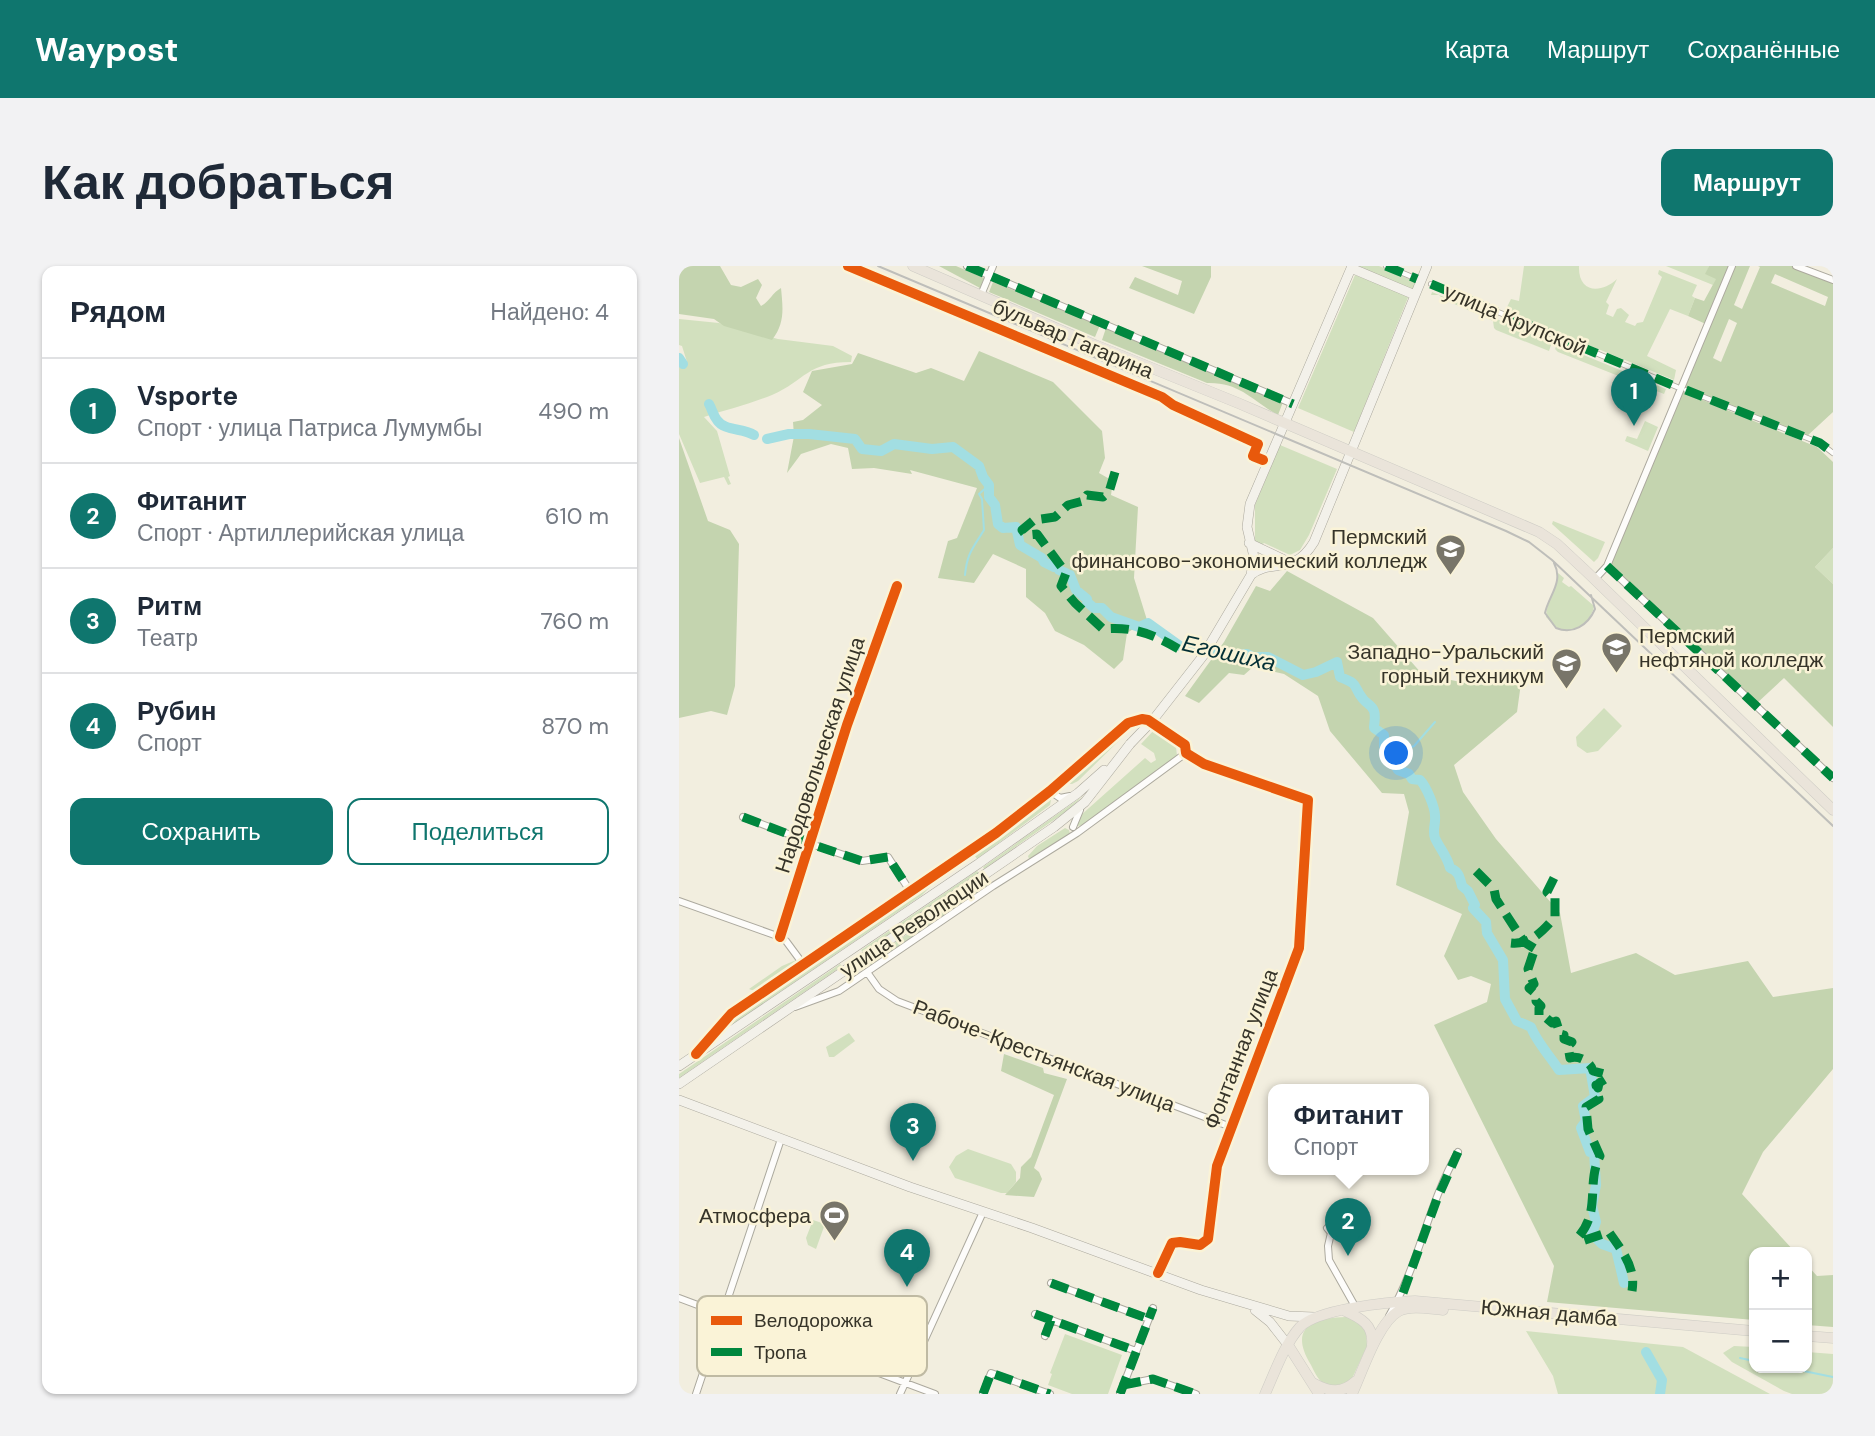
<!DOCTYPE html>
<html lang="ru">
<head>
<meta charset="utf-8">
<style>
	:root { --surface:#fff; --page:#f2f2f3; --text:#1f2937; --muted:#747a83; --line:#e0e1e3; --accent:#0f766e }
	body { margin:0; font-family:"DM Sans",sans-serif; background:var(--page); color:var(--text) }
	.controls { position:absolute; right:21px; bottom:21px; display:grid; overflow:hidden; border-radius:14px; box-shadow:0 2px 5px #0004 }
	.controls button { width:63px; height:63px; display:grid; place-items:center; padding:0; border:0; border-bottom:2px solid var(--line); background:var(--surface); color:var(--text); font:35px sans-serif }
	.you { position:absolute; left:718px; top:488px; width:24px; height:24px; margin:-18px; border:5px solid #fff; border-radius:50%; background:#1a73e8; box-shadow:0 0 0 10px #1a73e833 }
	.badge { display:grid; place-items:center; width:46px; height:46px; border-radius:50%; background:var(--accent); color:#fff; font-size:23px; font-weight:700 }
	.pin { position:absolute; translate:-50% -58px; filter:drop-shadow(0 2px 4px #0008) }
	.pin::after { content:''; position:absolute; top:37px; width:24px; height:21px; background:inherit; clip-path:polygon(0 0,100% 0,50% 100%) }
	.popup { position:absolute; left:589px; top:818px; width:161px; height:91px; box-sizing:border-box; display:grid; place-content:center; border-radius:14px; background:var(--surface); filter:drop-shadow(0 2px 5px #0005); font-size:23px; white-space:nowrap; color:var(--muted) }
	.popup b { font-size:26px; color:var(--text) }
	.popup::after { content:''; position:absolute; left:50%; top:100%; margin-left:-14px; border:14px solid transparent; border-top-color:var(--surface) }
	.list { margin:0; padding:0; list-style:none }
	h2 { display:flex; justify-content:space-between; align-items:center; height:91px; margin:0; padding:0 28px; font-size:30px }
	h2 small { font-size:23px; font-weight:400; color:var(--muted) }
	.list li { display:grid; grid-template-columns:46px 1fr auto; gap:21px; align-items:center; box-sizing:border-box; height:105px; padding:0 28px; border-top:2px solid var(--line) }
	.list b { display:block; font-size:26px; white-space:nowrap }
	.list p { margin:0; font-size:23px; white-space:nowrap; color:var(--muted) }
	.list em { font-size:23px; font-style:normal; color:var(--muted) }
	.actions { display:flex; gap:14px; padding:21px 28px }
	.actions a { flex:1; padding:16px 0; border:2px solid var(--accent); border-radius:14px; text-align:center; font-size:24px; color:var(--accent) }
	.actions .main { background:var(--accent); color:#fff }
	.map { position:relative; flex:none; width:1154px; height:1128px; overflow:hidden; border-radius:14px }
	header { display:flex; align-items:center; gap:42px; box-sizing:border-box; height:98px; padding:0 35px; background:var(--accent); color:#fff }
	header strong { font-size:33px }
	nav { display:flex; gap:38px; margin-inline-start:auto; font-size:24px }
	.intro { display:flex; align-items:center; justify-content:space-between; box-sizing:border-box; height:168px; padding:0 42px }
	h1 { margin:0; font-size:49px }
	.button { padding:18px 32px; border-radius:14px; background:var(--accent); color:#fff; font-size:24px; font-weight:700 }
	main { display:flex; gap:42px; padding:0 42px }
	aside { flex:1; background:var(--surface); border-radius:14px; box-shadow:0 2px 5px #0004 }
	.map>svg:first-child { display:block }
</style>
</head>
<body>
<header>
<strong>Waypost</strong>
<nav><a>Карта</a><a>Маршрут</a><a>Сохранённые</a></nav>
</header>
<div class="intro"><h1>Как добраться</h1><a class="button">Маршрут</a></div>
<main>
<aside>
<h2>Рядом<small>Найдено: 4</small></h2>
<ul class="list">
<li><span class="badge">1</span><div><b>Vsporte</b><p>Спорт · улица Патриса Лумумбы</p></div><em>490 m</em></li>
<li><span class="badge">2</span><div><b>Фитанит</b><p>Спорт · Артиллерийская улица</p></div><em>610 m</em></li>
<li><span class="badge">3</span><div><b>Ритм</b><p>Театр</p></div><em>760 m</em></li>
<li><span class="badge">4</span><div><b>Рубин</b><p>Спорт</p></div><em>870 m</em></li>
</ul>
<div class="actions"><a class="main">Сохранить</a><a>Поделиться</a></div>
</aside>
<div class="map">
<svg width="1154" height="1128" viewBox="0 0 1154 1128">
	<rect width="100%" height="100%" fill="#f2eedf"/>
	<path fill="#d2e0be" d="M 679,0 L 700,0 L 737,16 L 734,25 Z
		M 845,0 L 900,0 C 899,27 922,28 938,13 L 927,36 L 930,39 L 927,48 L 934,51 L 938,43 L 942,42 L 950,49 L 946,56 L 956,60 L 958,57 L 964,56 L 983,11 L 979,8 L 980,4 L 1018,19 L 1013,30 L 1016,32 L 1009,50 L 991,43 L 968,90 L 997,104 L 995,114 L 826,45 L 832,33 L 840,35 Z
		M 987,0 L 1030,0 L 1027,8 L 1038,12 L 1034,19 Z
		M 676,9 L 730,29 L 675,166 L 619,142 Z
		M 753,26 L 873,76 L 870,85 L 817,64 L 815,62 L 814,55 L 764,33 L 760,29 L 752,29 Z
		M 0,53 L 40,57 L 99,73 L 154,80 L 173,90 L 172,96 C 128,96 127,114 93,129 C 71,138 47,144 25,151 L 38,165 L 51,210 L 49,211 L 52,218 L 49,219 L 45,211 L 21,217 L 0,168 L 0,99 L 8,96 L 3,80 L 0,79 Z
		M 878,78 L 987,123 L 985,128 L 879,86 L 876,83 Z
		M 966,155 L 979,161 L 969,185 L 946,175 L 948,170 L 958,173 Z
		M 601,179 L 658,203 L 630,269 L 621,284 L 611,289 L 585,277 L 582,279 L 576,277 L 576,239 Z
		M 874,255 L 926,276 L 919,292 L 915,296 L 873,258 Z
		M 1154,282 L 1154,318 L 1136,301 Z
		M 879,307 L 885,312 L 883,316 L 890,321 L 892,320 L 915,340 C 913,354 896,370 880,363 C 875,361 871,355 867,351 C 867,335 879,323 879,307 Z
		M 925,442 L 943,460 L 919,485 L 908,487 L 898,480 L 897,471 Z
		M 458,457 L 399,515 L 393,518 L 384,517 L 447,461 Z
		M 476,463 L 497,481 L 498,490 L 405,559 L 399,560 L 397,557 L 401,550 L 466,492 L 472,497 L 477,494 L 475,487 L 462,478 Z
		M 404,530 L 389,544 L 305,603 L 304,601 Z
		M 367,532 L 372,534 L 371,539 L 298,593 L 294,587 Z
		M 386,562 L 390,564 L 391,568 L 350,593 L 349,590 L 358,580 Z
		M 298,605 L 300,607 L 184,686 L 182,684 Z
		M 306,615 L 310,619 L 192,699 L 189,695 Z
		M 250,616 L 253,619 L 242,630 L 32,773 L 55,749 Z
		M 117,694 L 116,700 L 97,713 L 93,711 L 83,719 L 83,723 L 78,726 L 70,723 L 103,700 Z
		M 161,698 L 163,700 L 0,812 L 0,808 Z
		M 170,767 L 176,775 L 155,791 L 150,791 L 147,781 Z
		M 289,883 L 332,898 L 337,906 L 337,916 L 328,927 L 322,927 L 276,912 L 270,901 L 277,890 Z
		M 134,954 L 146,958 L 137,983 L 129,979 L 127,972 Z
		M 212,1033 L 246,1040 L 219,1104 L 204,1098 Z
		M 667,1051 L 673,1052 L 687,1063 L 688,1080 L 671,1117 C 663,1119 657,1121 649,1119 C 640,1117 636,1107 632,1099 C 610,1063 631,1052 667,1051 Z
		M 847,1065 L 1004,1081 L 1091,1128 L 879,1128 L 874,1110 Z
		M 386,1068 L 443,1089 L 429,1128 L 393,1128 L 369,1119 L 373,1108 L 371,1107 Z
		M 1055,1080 L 1075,1081 L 1075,1102 L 1128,1102 L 1128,1086 L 1154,1088 L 1154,1128 L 1113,1128 L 1105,1125 L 1053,1096 L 1044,1087 Z"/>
	<path fill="#c4d4af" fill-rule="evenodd" d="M 0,0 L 41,0 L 52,19 L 62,21 L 79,13 L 83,19 L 77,32 L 82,40 C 91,35 93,27 102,22 C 104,43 106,57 93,74 L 45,60 L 35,53 L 0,48 Z
		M 260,0 L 277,0 L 305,12 L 301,22 Z
		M 463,0 L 532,0 L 532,11 L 515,48 L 450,22 L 456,11 L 499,29 L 503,15 Z
		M 1030,0 L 1071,0 L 1055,39 L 1063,43 L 1081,1 L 1079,0 L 1117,0 L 1154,14 L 1154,146 L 1127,171 L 1003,123 L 1029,59 L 1009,50 L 1016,32 L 1025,35 L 1037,13 L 1026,8 ZM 1096,8 L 1149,31 L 1146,40 L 1092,17 ZM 1050,53 L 1058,57 L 1042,96 L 1034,92 Z
		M 314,16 L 421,59 L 416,71 L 310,26 Z
		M 427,62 L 604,136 L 599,149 C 572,134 561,116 528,117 L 423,74 Z
		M 300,85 L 374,116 L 423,165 L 426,192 L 420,207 L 434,215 L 432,229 L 459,241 L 455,312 L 468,354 L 448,367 L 444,394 L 435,403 L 405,379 L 376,365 L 366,347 L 347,331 L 347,303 L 314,288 L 295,317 L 259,312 L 269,275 L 278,272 L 298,222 L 231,204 L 233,208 L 195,202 L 173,203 L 169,182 L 152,178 L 122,188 L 108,207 L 115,170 L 114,156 L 124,154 L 143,139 L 124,126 L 133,105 L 173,98 L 179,87 L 237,107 L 252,102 L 285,115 Z
		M 1002,125 L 1138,181 L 1154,196 L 1154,282 L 1136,301 L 1154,318 L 1154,461 L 1105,412 L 1077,438 L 928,300 Z
		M 0,172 L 29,255 L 51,264 L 60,278 L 56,420 L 48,449 L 32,445 L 0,452 Z
		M 608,305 L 694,352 L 743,408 L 796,419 L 842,417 L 838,446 L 775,499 L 784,526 L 817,573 L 881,647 L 892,707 L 957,687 L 996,709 L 1069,695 L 1094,731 L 1154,722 L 1154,803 L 1084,886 L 1063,928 L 1116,986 L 1075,986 L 1075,1054 L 868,1036 L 875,1000 L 755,759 L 808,736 L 812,718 L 792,710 L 779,714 L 765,690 L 783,648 L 717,619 L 730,546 L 725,528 L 703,527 L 651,465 L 639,430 L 605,408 L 574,401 L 565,409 L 550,407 L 520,437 L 506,430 L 545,376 L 577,320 L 591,325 Z
		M 325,788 L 364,802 L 365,807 L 388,813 L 355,902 L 360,906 L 363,913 L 355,931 L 326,929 L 341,912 L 342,901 L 352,891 L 375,829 L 322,805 Z
		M 1128,999 L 1138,1010 L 1154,1009 L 1154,1061 L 1128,1059 Z"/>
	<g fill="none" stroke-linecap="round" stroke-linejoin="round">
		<path stroke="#a2dee2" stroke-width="2" d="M 286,309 C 288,287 294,282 305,264 L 303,233 L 300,228 L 310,219
			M 712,489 L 735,480 L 756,456
			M 1061,1092 L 1075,1095
			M 1110,1102 L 1154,1111"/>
		<path stroke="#a2dee2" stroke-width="10" d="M 0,92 L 4,98
			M 30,138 C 33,143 34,149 38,154 C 45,165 64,162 75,169
			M 88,173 L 110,168 L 130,168 L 176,173 L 183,183 L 202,185 L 215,178 L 253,183 L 274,181 L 300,200 L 304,211 L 310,219 L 310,231 L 316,239 L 319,258 L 324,262 L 337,261 L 341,279 L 363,292 L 365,296 L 375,301 L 378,300 L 380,304 L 387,307 L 386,309 L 391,309 L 397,324 L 408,333 L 408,336 L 415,342 L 423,342 L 432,351 L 460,361 L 469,357 L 501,380 L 536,388 L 546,386 L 558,389 L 568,388 L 574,391 L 589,391 L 624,409 L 637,406 L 658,396 L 661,411 C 682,419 673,420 684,433 C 688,438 693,439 695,445 C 697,451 695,457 695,462 L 705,469 L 705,480 L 719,504 L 730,508 L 733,513 L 741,514 C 747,520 756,541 756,550 C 757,558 753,564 756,572 C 761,583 768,590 771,602 C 780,605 781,612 783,620 L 789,625 L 796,639 L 794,642 L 807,656 L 808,667 L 824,694 L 826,733 L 838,755 L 852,761 C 857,775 871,790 880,804 L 911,802 L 916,831 L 904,840 L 907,855 L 902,862 L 911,886 L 915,886 L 917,919 L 913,940 L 917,956 L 913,968 L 923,978 L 937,983 L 945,1017
			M 967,1086 L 983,1114 L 981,1128"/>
		<defs>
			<path id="pedestrian" d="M 707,0 L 738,13
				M 752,18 L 998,121
				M 1007,124 L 1141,177 L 1154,187"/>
			<path id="minor" d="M 169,0 L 483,131 L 494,139 L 579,178 L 574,190 L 584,194
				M 288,0 L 614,138
				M 1117,0 L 1154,14
				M 302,29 L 314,0
				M 928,300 L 1154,512
				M 916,313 L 928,300 L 1053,0
				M 371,525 L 381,532 L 391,530
				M 64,551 L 125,574 L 135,579 L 183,595 L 209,591 L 231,625
				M 394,561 L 401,544
				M 0,635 L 101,671 L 107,675 L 124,698
				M 101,671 L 168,459 L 218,320
				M 188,706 L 200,723 L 218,735 L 552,861
				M 116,741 L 160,725 L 314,620 L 398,567 L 507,487
				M 22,782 L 52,748 L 317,567 L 371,525 L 449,457 C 471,447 489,467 506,479 L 507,487
				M 648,962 L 652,967 L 649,980 L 650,994 L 677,1042
				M 479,1007 L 493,977 L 501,976 L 521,979 L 529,973 L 538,900 L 620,682 L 630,538 L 629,534 L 525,498 L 507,487
				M 372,1017 L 470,1053
				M 0,1032 L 256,1128
				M 356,1048 L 457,1085
				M 710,1050 C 740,998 749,938 779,886
				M 366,1070 L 372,1054
				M 444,1119 L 474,1113 L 517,1128
				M 17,1128 L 102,873
				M 221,1128 L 304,946
				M 304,1128 L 312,1107 L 371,1128
				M 441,1128 L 474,1042"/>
			<path id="secondary" d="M 672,2 L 736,29
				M 570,277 L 612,297
				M 572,309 C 591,292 614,311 635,276 L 748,0
				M 474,454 L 524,390 L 572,309 L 575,291 L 568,261 L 571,238 L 673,0
				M 0,800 L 299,598 L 399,527 L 425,504
				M 0,818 L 375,561 L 406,536 L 451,478
				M 0,834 L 231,921 L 353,962 L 522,1024 L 610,1050 L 635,1051
				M 576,1044 L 591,1056 L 609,1079"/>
			<path id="primary" d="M 234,0 L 416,79 L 559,137 L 860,266 L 878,278 L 908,306 L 1154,544
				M 666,1045 C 682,1052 695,1059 693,1079
				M 1128,1070 L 1154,1072
				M 609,1079 L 640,1128
				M 634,1117 C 650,1126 663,1128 677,1115
				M 586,1128 C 596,1106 605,1079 621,1061 C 638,1043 710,1036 736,1035 L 1075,1065
				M 673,1128 C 683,1107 699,1056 720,1045 C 732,1039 751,1043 764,1044"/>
		</defs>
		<use href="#pedestrian" stroke="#aca99e" stroke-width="6"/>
		<use href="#minor" stroke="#aca99e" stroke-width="8"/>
		<use href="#secondary" stroke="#aca99e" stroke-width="10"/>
		<use href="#primary" stroke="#ceccc5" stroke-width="11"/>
		<use href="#pedestrian" stroke="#fdfcfa" stroke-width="4.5"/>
		<use href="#minor" stroke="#fdfcfa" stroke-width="6"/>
		<use href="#secondary" stroke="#f3f1ea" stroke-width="9"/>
		<use href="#primary" stroke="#eae4da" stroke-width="10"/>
		<path stroke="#bebeba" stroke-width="2" d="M 199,0 L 827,265 L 850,276 L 873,294 L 1154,560
			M 875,297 C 885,316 870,329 866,347 L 877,362 C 894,369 909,359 916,343 L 912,329"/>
		<defs>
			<path id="secondary-bridge" d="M 451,478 L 474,454"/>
		</defs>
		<use href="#secondary-bridge" stroke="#aca99e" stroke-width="10" stroke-linecap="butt"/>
		<use href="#secondary-bridge" stroke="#f3f1ea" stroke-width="9"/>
		<path stroke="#00873e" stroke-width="9" stroke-dasharray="18 9" stroke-linecap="butt" d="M 288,0 L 614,138
			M 707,0 L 738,13
			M 752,18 L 998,121
			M 1007,124 L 1141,177 L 1154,187
			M 436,206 L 430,226 L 424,231 L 408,229 L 404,235 L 389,239 L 376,251 L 355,254 L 343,264 L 347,269 L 358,268 L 387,307 L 382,320 L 396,337 L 424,363 C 456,360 476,369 503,385
			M 928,300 L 1154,512
			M 64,551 L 125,574 L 135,579 L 183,595 L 209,591 L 231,625
			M 797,605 L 815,623 L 817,633 L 845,676 L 858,684 L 855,685 L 849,703 L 855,718 L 850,722 L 857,728 L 857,735 L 862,740 L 860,742 L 860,749 L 864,749 L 873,757 L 877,755 L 881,768 L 885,769 L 885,773 L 893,776 L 889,780 L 891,792 C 900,789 912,796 914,805 L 925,808 L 928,812 L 920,817 L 919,822 L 917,819 L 920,833 L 907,841 L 909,863 L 921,890 C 907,917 922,944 900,970 L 903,975 L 930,966 C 943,985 957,1001 953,1025
			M 832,677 C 851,679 864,665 876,651 L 876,631 L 873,631 L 868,626 L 877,608
			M 372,1017 L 470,1053
			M 724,1027 L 758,933 L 779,886
			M 356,1048 L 457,1085
			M 366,1070 L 372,1054
			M 444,1119 L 474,1113 L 517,1128
			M 304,1128 L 312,1107 L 371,1128
			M 441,1128 L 474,1042"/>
		<defs>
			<path id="cycleway" d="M 169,0 L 483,131 L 494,139 L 579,178 L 574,190 L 584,194
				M 101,671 L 168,459 L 218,320
				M 17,788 L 52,748 L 317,567 L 371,525 L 449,457 L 463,453 L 469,454 L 506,479 L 507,487 L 525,498 L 629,534 L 620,682 L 538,900 L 529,973 L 521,979 L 501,976 L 493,977 L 479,1007"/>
		</defs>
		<use href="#cycleway" stroke="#faf3d7" stroke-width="15"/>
		<use href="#cycleway" stroke="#e8590c" stroke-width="10"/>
	</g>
	<defs>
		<symbol id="university-pin" viewBox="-11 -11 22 30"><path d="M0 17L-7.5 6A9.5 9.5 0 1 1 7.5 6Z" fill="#787569" stroke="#faf3d7"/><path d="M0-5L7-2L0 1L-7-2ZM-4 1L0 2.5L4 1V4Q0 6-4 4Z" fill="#fff"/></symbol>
		<symbol id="stadium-pin" viewBox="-11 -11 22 30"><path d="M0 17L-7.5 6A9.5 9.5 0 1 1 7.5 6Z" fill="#787569" stroke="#faf3d7"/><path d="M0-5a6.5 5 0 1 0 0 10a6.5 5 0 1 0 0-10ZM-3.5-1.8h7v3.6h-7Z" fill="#fff"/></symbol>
	</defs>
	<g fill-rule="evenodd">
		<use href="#university-pin" x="754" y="266" width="35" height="47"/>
		<use href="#university-pin" x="920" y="364" width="35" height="47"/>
		<use href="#university-pin" x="870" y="380" width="35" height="47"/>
		<use href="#stadium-pin" x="138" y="932" width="35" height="47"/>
	</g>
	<g text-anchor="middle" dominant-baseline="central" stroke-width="5" stroke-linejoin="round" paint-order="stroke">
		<g font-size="21" fill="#363429" stroke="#faf3d7">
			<text transform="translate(836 54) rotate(23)">улица Крупской</text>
			<text transform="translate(394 73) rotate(23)">бульвар Гагарина</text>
			<text transform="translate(141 489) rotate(-72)">Народовольческая улица</text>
			<text transform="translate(235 658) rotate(-34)">улица Революции</text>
			<text transform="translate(562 783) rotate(-69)">Фонтанная улица</text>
			<text transform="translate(365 790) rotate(21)">Рабоче-Крестьянская улица</text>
			<text transform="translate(870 1047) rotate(5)">Южная дамба</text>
		</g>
		<g font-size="21" fill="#363429" stroke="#faf3d7" text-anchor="end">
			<text x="748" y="271">Пермский<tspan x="748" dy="24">финансово-экономический колледж</tspan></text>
			<text x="960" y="370" text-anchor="start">Пермский<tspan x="960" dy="24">нефтяной колледж</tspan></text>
			<text x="865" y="386">Западно-Уральский<tspan x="865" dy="24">горный техникум</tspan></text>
			<text x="132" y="950">Атмосфера</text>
		</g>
		<g font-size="23" font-style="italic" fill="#032f35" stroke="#faf3d7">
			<text transform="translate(550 387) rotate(13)">Егошиха</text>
		</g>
	</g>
	<rect x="18" y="1030" width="230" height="80" rx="10" fill="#faf3d7" stroke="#bfbaa3" stroke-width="2"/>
	<rect x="32" y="1050" width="31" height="9" fill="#e8590c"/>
	<rect x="32" y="1082" width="31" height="8" fill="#00873e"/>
	<g font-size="19" fill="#363429">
		<text x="75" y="1061">Велодорожка</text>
		<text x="75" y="1093">Тропа</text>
	</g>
</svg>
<div class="controls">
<button>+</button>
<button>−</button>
</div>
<div class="you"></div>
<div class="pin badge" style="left:955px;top:160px">1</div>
<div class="pin badge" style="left:669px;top:990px">2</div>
<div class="popup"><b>Фитанит</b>Спорт</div>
<div class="pin badge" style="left:234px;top:895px">3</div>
<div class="pin badge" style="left:228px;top:1021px">4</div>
</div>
</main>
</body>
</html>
